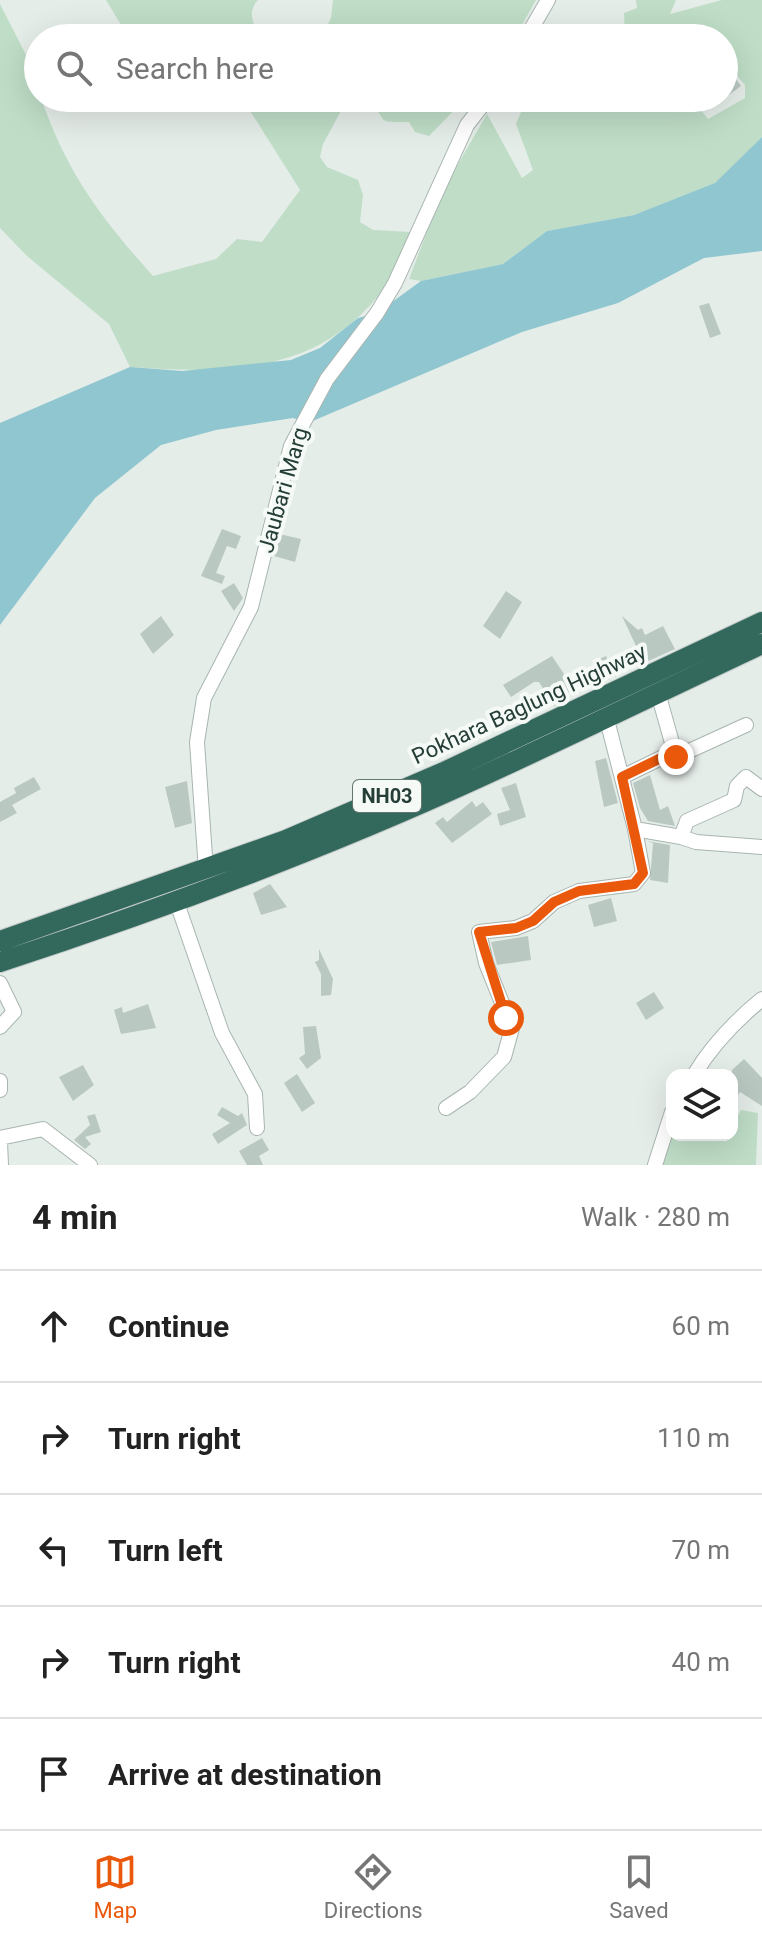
<!DOCTYPE html>
<html lang="en">
<head>
<meta charset="utf-8">
<style>
	:root { --surface:#fff; --page:#f2f2f2; --text:#222; --muted:#767676; --line:#e0e0e0; --accent:#ea580c }
	body { margin:0; font-family:Roboto,sans-serif; background:var(--page); color:var(--text) }
	.controls { position:absolute; right:24px; bottom:24px; display:grid; overflow:hidden; border-radius:16px; box-shadow:0 8px 32px #0002 }
	.controls button { width:72px; height:72px; display:grid; place-items:center; padding:0; border:0; border-bottom:2px solid var(--line); background:var(--surface); color:var(--text); font:40px sans-serif }
	.stop { position:absolute; width:24px; height:24px; margin:-18px; border:6px solid #ea580c; border-radius:50%; background:#fff }
	.stop.end { background:#ea580c; border-color:#fff; box-shadow:0 2px 8px #0008 }
	.list { margin:0; padding:0; list-style:none }
	h2 { display:flex; justify-content:space-between; align-items:center; height:104px; margin:0; padding:0 32px; font-size:34px }
	h2 small { font-size:26px; font-weight:400; color:var(--muted) }
	.list li { display:grid; grid-template-columns:52px 1fr auto; gap:24px; align-items:center; box-sizing:border-box; height:112px; padding:0 32px; border-top:2px solid var(--line) }
	.list b { display:block; font-size:30px; white-space:nowrap }
	.list em { font-size:26px; font-style:normal; color:var(--muted) }
	.icon { flex:none; width:44px; height:44px; fill:none; stroke:currentColor; stroke-width:2; stroke-linecap:round; stroke-linejoin:round }
	.map { position:relative; flex:none; width:762px; height:1165px; overflow:hidden }
	.search { position:absolute; background:var(--surface); box-shadow:0 8px 32px #0002; left:24px; right:24px; top:24px; height:88px; display:flex; align-items:center; gap:20px; box-sizing:border-box; padding:0 28px; border-radius:44px; color:var(--muted); font-size:30px }
	.sheet { height:664px; background:var(--surface) }
	nav { display:flex; justify-content:space-around; align-items:center; box-sizing:border-box; height:112px; border-top:2px solid var(--line); background:var(--surface); font-size:22px; color:var(--muted) }
	nav a { display:grid; justify-items:center; gap:4px }
	nav .on { color:var(--accent) }
	.map>svg:first-child { display:block }
</style>
</head>
<body>
<div class="map">
<svg width="762" height="1165" viewBox="0 0 762 1165">
	<rect width="100%" height="100%" fill="#e5ede9"/>
	<path fill="#bfddc7" d="M 106,0 L 258,0 C 246,13 254,26 262,38 L 129,38 Z
		M 333,0 L 536,0 L 518,32 L 496,30 L 492,38 L 321,38 L 331,18 Z
		M 636,0 L 676,0 L 670,14 L 722,0 L 762,0 L 762,137 L 716,183 L 634,215 L 547,231 L 503,264 L 421,281 L 409,279 L 443,190 L 487,114 L 522,178 L 533,170 L 516,124 L 527,98 L 691,98 L 708,119 L 745,98 L 745,85 L 726,63 L 724,38 L 625,38 L 624,13 L 637,8 Z
		M 0,4 L 26,55 L 38,98 L 41,98 C 67,173 101,218 153,276 L 216,259 L 237,239 L 262,242 L 300,190 L 242,98 L 348,98 L 323,144 L 320,157 L 327,167 L 358,180 L 363,195 L 360,222 L 373,230 L 411,232 C 405,247 400,264 392,277 C 327,374 236,374 130,367 L 109,324 L 27,256 L 0,228 Z
		M 368,98 L 466,98 L 429,136 L 415,132 L 409,122 C 373,122 390,123 368,98 Z
		M 741,1110 L 758,1113 L 756,1165 L 661,1165 L 672,1129 L 672,1135 L 732,1135 L 732,1127 Z"/>
	<path fill="#90c6cf" d="M 762,137 L 762,251 L 704,258 L 618,303 L 522,332 L 308,423 L 293,418 L 216,430 L 161,445 L 95,498 L 0,625 L 0,423 L 130,367 L 182,371 L 291,360 L 320,348 L 358,318 L 377,313 L 421,281 L 503,264 L 547,231 L 634,215 L 715,183 Z"/>
	<path fill="#bac8c2" d="M 730,71 L 741,86 L 711,108 L 704,98 L 724,98 L 724,75 Z
		M 709,303 L 721,334 L 710,338 L 699,306 Z
		M 222,529 L 241,536 L 236,549 L 227,546 L 216,573 L 225,576 L 222,584 L 201,576 Z
		M 279,534 L 301,539 L 295,562 L 274,556 Z
		M 234,583 L 243,598 L 234,611 L 221,591 Z
		M 506,591 L 522,602 L 500,639 L 483,626 Z
		M 161,616 L 174,635 L 153,654 L 140,634 Z
		M 622,616 L 638,630 L 642,628 L 645,635 L 663,626 L 675,649 L 644,663 Z
		M 552,656 L 574,689 L 565,695 L 568,699 L 554,706 L 539,682 L 534,682 L 511,697 L 503,685 Z
		M 606,656 L 616,676 L 601,683 L 592,662 Z
		M 606,758 L 618,803 L 604,807 L 595,761 Z
		M 650,775 L 660,810 L 668,806 L 675,826 L 648,821 L 640,808 L 633,783 Z
		M 34,777 L 41,789 L 12,805 L 17,813 L 0,822 L 0,802 L 16,793 L 14,788 Z
		M 187,781 L 192,823 L 175,828 L 165,787 Z
		M 516,783 L 526,817 L 500,826 L 497,814 L 510,810 L 501,788 Z
		M 472,801 L 476,807 L 483,802 L 492,814 L 452,843 L 435,823 L 443,817 L 447,822 Z
		M 647,841 L 670,845 L 668,883 L 650,880 L 653,843 Z
		M 270,884 L 287,907 L 261,915 L 253,893 Z
		M 611,898 L 617,921 L 594,927 L 588,905 Z
		M 528,936 L 531,960 L 497,965 L 491,942 Z
		M 319,949 L 333,979 L 331,995 L 321,996 L 321,974 L 315,962 L 319,960 Z
		M 654,992 L 664,1008 L 646,1020 L 636,1003 Z
		M 148,1004 L 156,1028 L 121,1034 L 114,1010 L 122,1007 L 123,1013 Z
		M 316,1026 L 321,1058 L 307,1069 L 299,1058 L 305,1054 L 303,1027 Z
		M 744,1059 L 762,1078 L 762,1106 L 740,1092 L 732,1105 L 732,1070 Z
		M 83,1065 L 94,1085 L 73,1101 L 59,1077 Z
		M 297,1074 L 315,1103 L 302,1112 L 284,1083 Z
		M 222,1107 L 238,1116 L 242,1113 L 247,1125 L 218,1144 L 212,1134 L 230,1123 L 217,1115 Z
		M 95,1114 L 101,1132 L 85,1137 L 91,1144 L 85,1149 L 74,1140 L 90,1125 L 87,1116 Z
		M 262,1138 L 269,1150 L 259,1156 L 263,1165 L 247,1165 L 239,1151 Z"/>
	<g fill="none" stroke-linecap="round" stroke-linejoin="round">
		<defs>
			<path id="minor" d="M 526,38 L 548,0
				M 658,693 L 676,757 L 746,725
				M 606,716 L 635,829 L 681,837 L 687,821 L 734,800 L 737,786 L 746,777 L 762,789
				M 622,777 L 663,757 L 676,757
				M 681,837 L 696,842 L 762,847
				M 206,871 L 197,742 L 204,698 L 251,607 L 291,446 L 327,379 L 377,313 L 395,283 L 467,125 L 488,98
				M 177,903 L 222,1033 L 255,1094 L 257,1128
				M 0,983 L 14,1012 L 0,1027
				M 694,1075 C 712,1045 735,1021 762,999
				M 0,1081 L 0,1090
				M 446,1108 L 470,1092 L 504,1057 L 512,1028 L 486,963 L 479,932 L 516,928 L 533,921 L 554,902 L 579,891 L 634,884 L 643,873 L 635,829
				M 0,1138 L 43,1129 L 90,1165
				M 0,1142 L 1,1165
				M 655,1165 L 672,1112"/>
			<path id="highway" d="M 0,941 L 286,840 L 444,772 L 762,622
				M 0,962 C 162,909 321,850 476,779 C 572,735 666,689 762,644"/>
		</defs>
		<use href="#minor" stroke="#a8b5b0" stroke-width="16"/>
		<use href="#highway" stroke="#c2c9c7" stroke-width="22"/>
		<use href="#minor" stroke="#fff" stroke-width="14"/>
		<use href="#highway" stroke="#32695c" stroke-width="20"/>
	</g>
	<g fill="none" stroke-linecap="round" stroke-linejoin="round">
		<path stroke="#ea580c" stroke-width="10" d="M 506,1018 L 479,932 L 516,928 L 533,921 L 554,902 L 579,891 L 634,884 L 643,873 L 622,777 L 663,757 L 676,757"/>
	</g>
	<g text-anchor="middle" dominant-baseline="central" stroke-width="8" stroke-linejoin="round" paint-order="stroke">
		<rect fill="#f5faf7" stroke="#637671" stroke-width="2" x="353" y="780" width="68" height="32" rx="6"/>
		<g font-size="20" font-weight="bold" fill="#253e37">
			<text x="387" y="796">NH03</text>
		</g>
		<g font-size="22" fill="#253e37" stroke="#f5faf7">
			<text transform="translate(283 490) rotate(-74)">Jaubari Marg</text>
			<text transform="translate(529 704) rotate(-25)">Pokhara Baglung Highway</text>
		</g>
	</g>
</svg>
<div class="controls">
<button><svg class="icon" aria-label="layers" viewBox="0 0 24 24"><path d="M12 4l9 5-9 5-9-5zM3 14l9 5 9-5"/></svg></button>
</div>
<div class="stop" style="left:506px;top:1018px"></div>
<div class="stop end" style="left:676px;top:757px"></div>
<div class="search"><svg class="icon" aria-label="search" viewBox="0 0 24 24"><circle cx="10" cy="10" r="6"/><path d="M15 15l6 6"/></svg>Search here</div>
</div>
<section class="sheet">
<h2>4 min<small>Walk · 280 m</small></h2>
<ul class="list">
<li><svg class="icon" aria-label="ahead" viewBox="0 0 24 24"><path d="M12 20V5M6 11l6-6 6 6"/></svg><div><b>Continue</b></div><em>60 m</em></li>
<li><svg class="icon" aria-label="right" viewBox="0 0 24 24"><path d="M7 20v-9h11M14 6l5 5-5 5"/></svg><div><b>Turn right</b></div><em>110 m</em></li>
<li><svg class="icon" aria-label="left" viewBox="0 0 24 24"><path d="M17 20v-9H6M10 6l-5 5 5 5"/></svg><div><b>Turn left</b></div><em>70 m</em></li>
<li><svg class="icon" aria-label="right" viewBox="0 0 24 24"><path d="M7 20v-9h11M14 6l5 5-5 5"/></svg><div><b>Turn right</b></div><em>40 m</em></li>
<li><svg class="icon" aria-label="arrive" viewBox="0 0 24 24"><path d="M6 21V4h12l-3 4 3 4H6"/></svg><div><b>Arrive at destination</b></div></li>
</ul>
</section>
<nav>
<a class="on"><svg class="icon" aria-label="map" viewBox="0 0 24 24"><path d="M3 6l6-2 6 2 6-2v14l-6 2-6-2-6 2zM9 4v14M15 6v14"/></svg>Map</a>
<a><svg class="icon" aria-label="directions" viewBox="0 0 24 24"><path d="M12 3l9 9-9 9-9-9zM9 14v-3h6M13 9l2 2-2 2"/></svg>Directions</a>
<a><svg class="icon" aria-label="saved" viewBox="0 0 24 24"><path d="M7 4h10v16l-5-4-5 4z"/></svg>Saved</a>
</nav>
</body>
</html>
